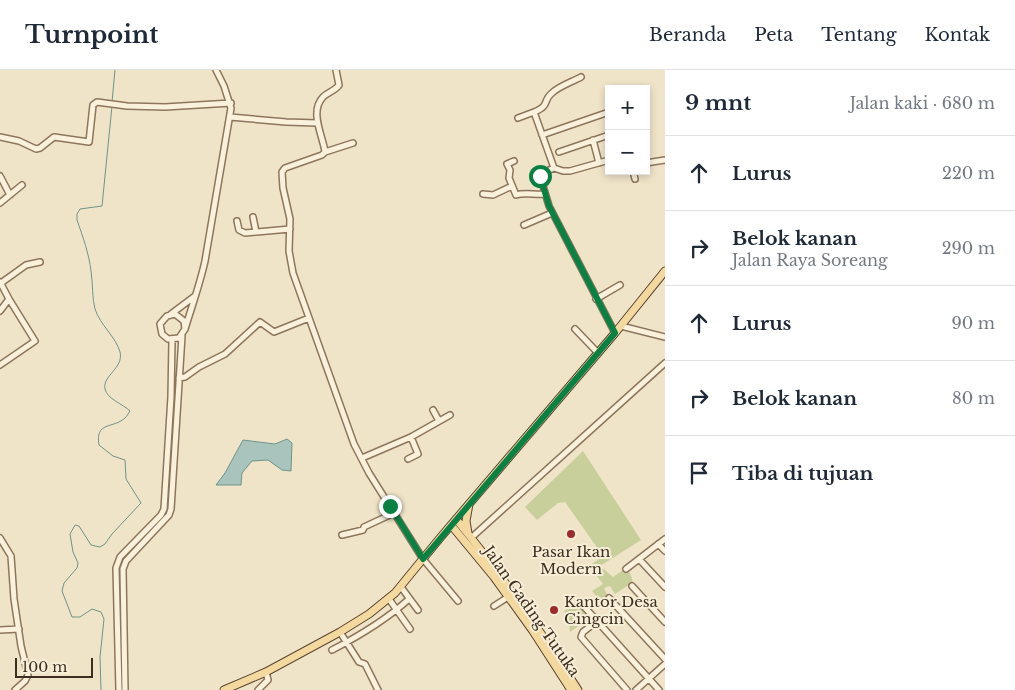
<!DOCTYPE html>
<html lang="id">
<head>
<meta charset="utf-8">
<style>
	:root { --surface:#fff; --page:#f2f2f3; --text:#1f2937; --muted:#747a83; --line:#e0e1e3 }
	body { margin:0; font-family:"Libre Baskerville",serif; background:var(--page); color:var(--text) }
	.controls { position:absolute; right:15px; top:15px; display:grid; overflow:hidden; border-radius:0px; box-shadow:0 2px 8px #0003 }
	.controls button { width:45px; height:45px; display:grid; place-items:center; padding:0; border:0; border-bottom:1px solid var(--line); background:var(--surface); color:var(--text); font:25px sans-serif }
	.scale { position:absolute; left:15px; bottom:12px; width:78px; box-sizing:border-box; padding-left:5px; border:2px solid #3d2e20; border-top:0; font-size:14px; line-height:18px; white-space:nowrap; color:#3d2e20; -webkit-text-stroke:4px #f7eed8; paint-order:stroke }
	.stop { position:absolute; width:15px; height:15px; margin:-11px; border:4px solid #0b8043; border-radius:50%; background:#fff }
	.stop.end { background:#0b8043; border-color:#fff; box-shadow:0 1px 5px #0008 }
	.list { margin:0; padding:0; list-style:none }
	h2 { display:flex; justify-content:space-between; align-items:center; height:65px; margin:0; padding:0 20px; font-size:21px }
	h2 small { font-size:16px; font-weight:400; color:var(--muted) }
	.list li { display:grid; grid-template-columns:32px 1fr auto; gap:15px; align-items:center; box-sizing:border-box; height:75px; padding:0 20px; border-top:1px solid var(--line) }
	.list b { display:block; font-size:19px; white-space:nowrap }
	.list p { margin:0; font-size:16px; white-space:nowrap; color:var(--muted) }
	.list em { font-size:16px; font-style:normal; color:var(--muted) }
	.icon { flex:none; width:28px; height:28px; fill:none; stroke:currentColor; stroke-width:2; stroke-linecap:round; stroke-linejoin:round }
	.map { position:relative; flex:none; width:665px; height:620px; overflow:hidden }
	header { display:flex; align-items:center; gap:30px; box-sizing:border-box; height:70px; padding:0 25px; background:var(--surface); border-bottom:1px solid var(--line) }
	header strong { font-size:24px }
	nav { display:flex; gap:28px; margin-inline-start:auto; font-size:18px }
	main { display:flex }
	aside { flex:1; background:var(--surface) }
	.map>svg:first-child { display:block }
</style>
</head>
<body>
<header>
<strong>Turnpoint</strong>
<nav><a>Beranda</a><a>Peta</a><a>Tentang</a><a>Kontak</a></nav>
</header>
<main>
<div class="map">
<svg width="665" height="620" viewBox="0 0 665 620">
	<rect width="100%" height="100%" fill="#f0e4c8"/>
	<path fill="#c9cf9b" d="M 583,381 L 641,470 L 600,496 L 613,507 L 623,500 L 630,503 L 633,512 L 615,524 L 610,516 L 604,518 L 608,527 L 599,530 L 592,521 L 603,514 L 589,496 L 603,486 L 565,432 L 558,433 L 537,450 L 525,437 Z
		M 579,533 L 591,547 L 570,562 L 569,551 L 564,541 Z"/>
	<path fill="#a9c4bc" stroke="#6f938a" d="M 287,369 L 292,373 L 291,401 L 282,400 L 268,390 L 252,391 L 242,403 L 241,415 L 216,415 L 225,403 L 243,370 L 275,374 Z"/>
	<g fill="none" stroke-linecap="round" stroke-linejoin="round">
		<path stroke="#6f938a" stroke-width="1" d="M 112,32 L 115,0
			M 101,620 L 100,587 L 104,549 L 101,542 L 92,539 L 80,547 L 72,547 L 62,521 L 64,513 L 77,498 L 78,493 L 73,482 L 70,464 L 75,455 L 79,456 L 91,475 L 100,477 L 105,474 L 112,464 L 141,433 L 126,409 L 125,390 L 113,386 L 99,375 C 95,351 113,359 125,348 C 127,346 128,344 130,341 C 123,334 107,329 105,319 C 102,306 124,298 120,282 C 116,267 100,255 95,239 C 92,228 93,214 91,201 C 89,184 83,167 77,150 L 77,144 L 80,139 L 102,136 L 112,36"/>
		<defs>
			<path id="minor" d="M 336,0 L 339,15 C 335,21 328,22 323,27 C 309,42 323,66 325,82 L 322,85 L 285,98 L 282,102 L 283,118 L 290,149 L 289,181 L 293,203 L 354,374 L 369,403 L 423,489 L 458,531
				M 230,47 L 286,52 L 317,53
				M 518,48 L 534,42
				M 542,65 L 609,42
				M 0,67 L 19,71 L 36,79 L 40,78 L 54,67 L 89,72 L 93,35 L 97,32 L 127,36 L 165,37 L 231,33
				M 593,70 L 599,93
				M 325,82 L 353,73
				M 559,82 L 609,65
				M 609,90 L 570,101 L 563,101 L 554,98 L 542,103 L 540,106 L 549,136 L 615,263
				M 514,91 L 507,94 L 510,100 L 509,108 L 516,125 C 525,122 535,125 544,124
				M 646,93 L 665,90
				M 554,98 L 534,42 C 551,35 542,31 552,23 C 559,16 572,12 581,7
				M 633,101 L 635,109
				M 0,106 L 10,125
				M 483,124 L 493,125 L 512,116
				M 0,133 L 22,115
				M 253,147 L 256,162
				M 237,151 L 239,160 L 245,163 L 290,159
				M 524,155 L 552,143
				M 0,212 L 9,229 L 0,241
				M 1,213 L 26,195 L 40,192
				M 596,229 L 620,215
				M 171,244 L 195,226
				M 621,256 L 665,267
				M 185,259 L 184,251 L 175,244 L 167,246 L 160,254 L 162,264 L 168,269 L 179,268 L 185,259 C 192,236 200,214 205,191 L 231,38 L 224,16 L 216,0
				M 575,259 L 598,283
				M 0,295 L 35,271 L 9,229
				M 179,308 L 185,307 L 199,297 L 225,284 L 260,252 L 274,262 L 309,248
				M 433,340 L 439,351
				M 362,388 L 411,367 L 450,345
				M 408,389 L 418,384 L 411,367
				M 342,465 L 363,460 L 364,457 L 394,443
				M 0,468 L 11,486 L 14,529 L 21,576 L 28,605 L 25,611 L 15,620
				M 471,468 L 665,293
				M 658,474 L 665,481
				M 639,489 L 665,517
				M 626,499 L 665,469
				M 632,516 L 665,552
				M 401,517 L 418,540
				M 609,528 L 665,589
				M 389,529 L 410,559
				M 580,532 L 659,620
				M 494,536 L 508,527
				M 597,551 L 583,562 L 581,567 L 627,620
				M 0,560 L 19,559
				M 340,562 L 359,592 L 365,594 L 378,620
				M 332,580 C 359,566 386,550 409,529
				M 119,620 L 116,498 L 120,487 L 161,445 L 164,439 L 171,327 L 172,270
				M 125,620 L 123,499 L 126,491 L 169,445 L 171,439 L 182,266
				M 258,620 L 268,610 L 266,602
				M 636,620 L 665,594"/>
			<path id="major" d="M 456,449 C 501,504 540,560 578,620
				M 451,455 L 494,507 L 533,561 L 571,620
				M 468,463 L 466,451 L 469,434
				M 224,620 L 266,602 L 340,562 L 369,544 L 395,523 L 440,468 L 615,263 L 665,201"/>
		</defs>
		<use href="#minor" stroke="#8d765c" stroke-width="8"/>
		<use href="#major" stroke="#5b4430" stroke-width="9"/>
		<use href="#minor" stroke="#faf1dc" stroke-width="5"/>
		<use href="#major" stroke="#f3d9a0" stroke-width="7"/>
	</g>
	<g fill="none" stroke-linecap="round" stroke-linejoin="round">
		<path stroke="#0b8043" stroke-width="6" d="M 390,436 L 423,489 L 615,263 L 549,136 L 540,106"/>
	</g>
	<g fill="#9e2a2b" stroke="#f7eed8" stroke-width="2">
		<circle cx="571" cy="464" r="5"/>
		<circle cx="554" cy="540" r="5"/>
	</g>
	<g text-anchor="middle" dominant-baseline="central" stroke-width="4" stroke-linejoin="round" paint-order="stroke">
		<g font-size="15" fill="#3d2e20" stroke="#f7eed8">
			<text x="571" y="481">Pasar Ikan<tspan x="571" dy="17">Modern</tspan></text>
			<text x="564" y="531" text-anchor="start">Kantor Desa<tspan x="564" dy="17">Cingcin</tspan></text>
		</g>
		<g font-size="15" fill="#3d2e20" stroke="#f7eed8">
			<text transform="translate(532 541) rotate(55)">Jalan Gading Tutuka</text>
		</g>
	</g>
</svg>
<div class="controls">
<button>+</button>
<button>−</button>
</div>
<div class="scale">100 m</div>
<div class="stop" style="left:540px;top:106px"></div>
<div class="stop end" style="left:390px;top:436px"></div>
</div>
<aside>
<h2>9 mnt<small>Jalan kaki · 680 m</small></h2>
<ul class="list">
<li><svg class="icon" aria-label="ahead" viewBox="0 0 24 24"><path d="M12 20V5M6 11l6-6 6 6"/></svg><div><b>Lurus</b></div><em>220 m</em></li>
<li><svg class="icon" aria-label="right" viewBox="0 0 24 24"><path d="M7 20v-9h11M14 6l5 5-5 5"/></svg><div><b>Belok kanan</b><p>Jalan Raya Soreang</p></div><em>290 m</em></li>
<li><svg class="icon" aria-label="ahead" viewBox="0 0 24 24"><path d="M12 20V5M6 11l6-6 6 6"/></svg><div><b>Lurus</b></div><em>90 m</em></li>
<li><svg class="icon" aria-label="right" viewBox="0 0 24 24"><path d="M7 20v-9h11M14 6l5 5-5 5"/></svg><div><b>Belok kanan</b></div><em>80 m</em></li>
<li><svg class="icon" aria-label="arrive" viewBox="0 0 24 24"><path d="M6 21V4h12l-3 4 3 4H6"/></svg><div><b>Tiba di tujuan</b></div></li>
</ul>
</aside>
</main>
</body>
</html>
